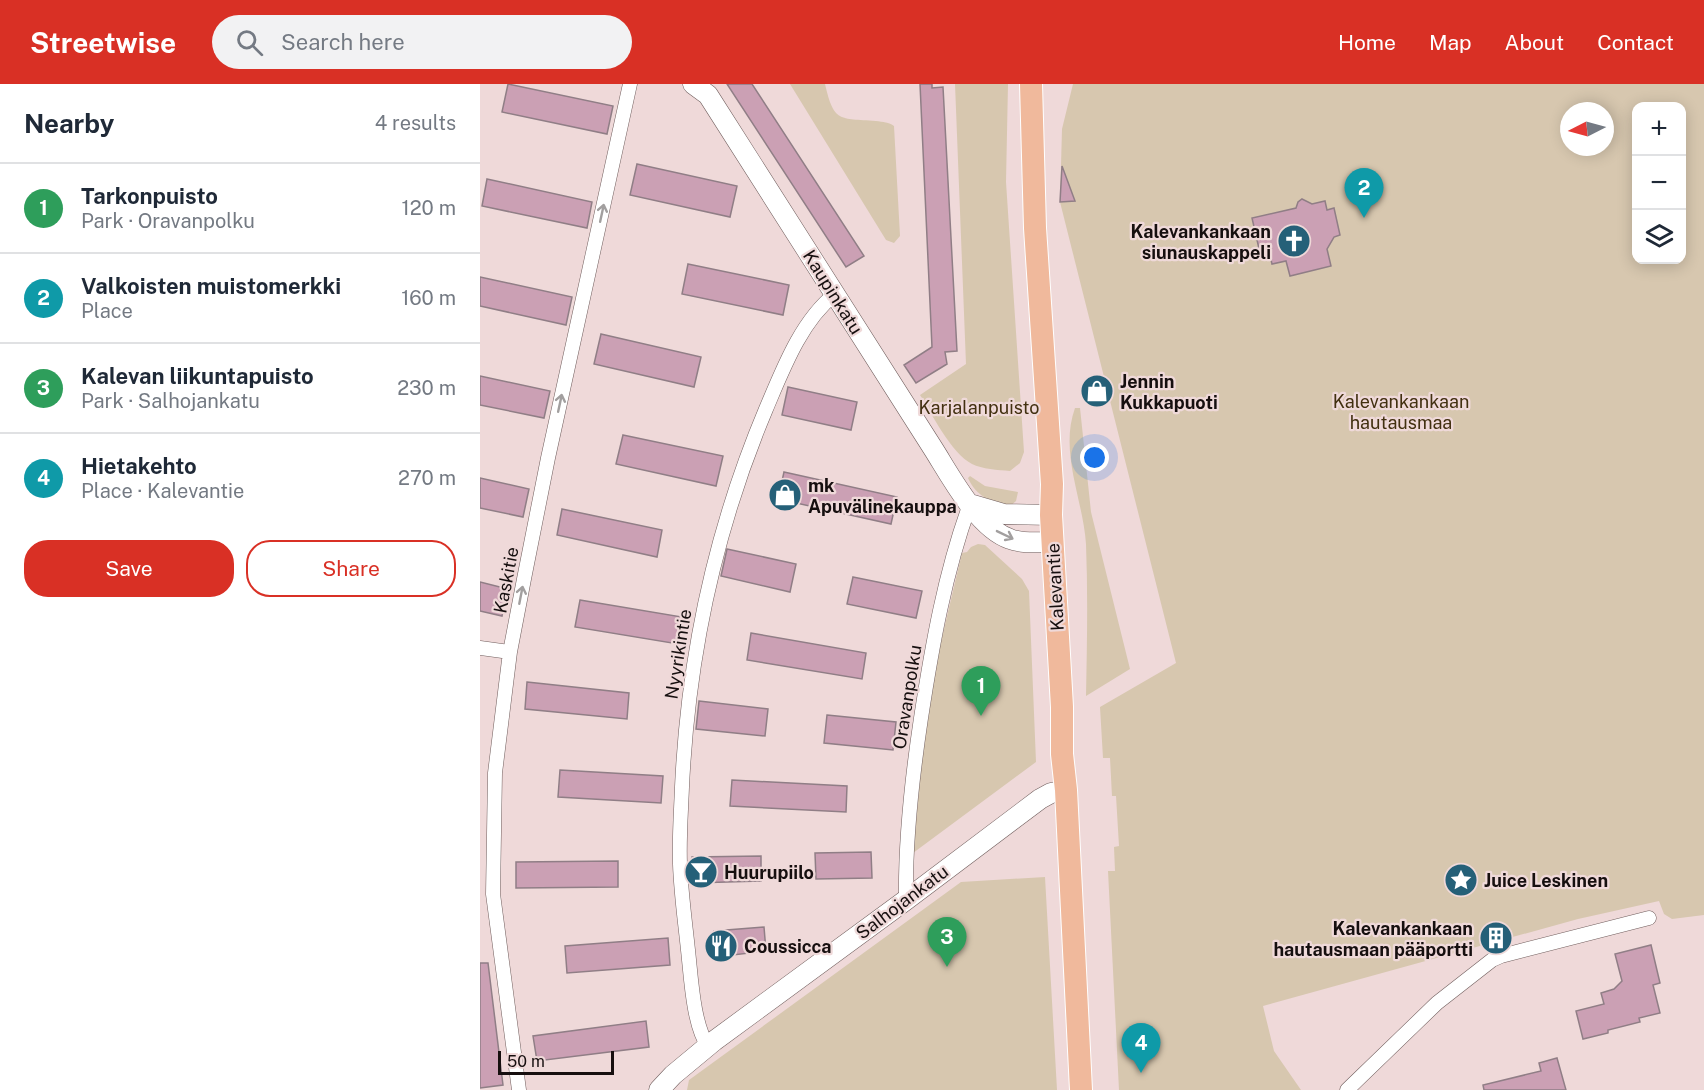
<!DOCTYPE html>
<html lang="en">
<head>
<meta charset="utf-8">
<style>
	:root { --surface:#fff; --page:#f2f2f3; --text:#1f2937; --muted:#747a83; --line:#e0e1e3; --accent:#d93025 }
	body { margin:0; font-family:"Public Sans",sans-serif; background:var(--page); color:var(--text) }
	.controls { position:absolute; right:18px; top:18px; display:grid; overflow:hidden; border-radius:12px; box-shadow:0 3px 15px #0003 }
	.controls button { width:54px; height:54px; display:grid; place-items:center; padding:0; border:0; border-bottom:2px solid var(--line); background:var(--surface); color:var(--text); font:30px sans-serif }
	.compass { position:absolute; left:1080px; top:18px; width:54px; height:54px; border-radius:50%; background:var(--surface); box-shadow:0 3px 15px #0003; rotate:264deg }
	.scale { position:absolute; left:18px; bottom:15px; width:116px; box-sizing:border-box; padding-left:6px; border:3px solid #160f0f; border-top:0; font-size:16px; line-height:21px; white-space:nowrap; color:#160f0f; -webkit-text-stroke:4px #efd9d9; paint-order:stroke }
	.you { position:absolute; left:615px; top:374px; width:21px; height:21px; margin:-15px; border:4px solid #fff; border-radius:50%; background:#1a73e8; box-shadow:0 0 0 9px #1a73e833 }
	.badge { display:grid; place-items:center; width:39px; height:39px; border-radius:50%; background:var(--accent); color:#fff; font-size:20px; font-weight:700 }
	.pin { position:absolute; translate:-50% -50px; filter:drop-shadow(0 2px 3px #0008) }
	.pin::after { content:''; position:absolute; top:32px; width:21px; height:18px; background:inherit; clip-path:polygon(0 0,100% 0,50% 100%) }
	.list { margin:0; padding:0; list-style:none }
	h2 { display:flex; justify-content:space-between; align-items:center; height:78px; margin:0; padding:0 24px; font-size:26px }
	h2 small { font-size:20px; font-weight:400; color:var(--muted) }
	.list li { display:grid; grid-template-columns:39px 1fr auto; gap:18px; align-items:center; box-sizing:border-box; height:90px; padding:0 24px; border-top:2px solid var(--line) }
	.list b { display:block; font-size:22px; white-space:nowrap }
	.list p { margin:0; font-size:20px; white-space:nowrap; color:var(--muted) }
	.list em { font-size:20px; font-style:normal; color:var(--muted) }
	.actions { display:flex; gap:12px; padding:18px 24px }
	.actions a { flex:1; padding:14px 0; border:2px solid var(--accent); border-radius:24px; text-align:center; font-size:21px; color:var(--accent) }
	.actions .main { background:var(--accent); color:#fff }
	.icon { flex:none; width:33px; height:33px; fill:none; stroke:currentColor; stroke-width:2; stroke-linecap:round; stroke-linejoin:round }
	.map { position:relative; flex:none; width:1224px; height:1006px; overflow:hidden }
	header { display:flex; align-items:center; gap:36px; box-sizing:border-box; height:84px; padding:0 30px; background:var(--accent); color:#fff }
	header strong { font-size:28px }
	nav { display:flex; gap:33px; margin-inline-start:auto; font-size:21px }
	.search { width:420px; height:54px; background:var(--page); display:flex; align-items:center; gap:15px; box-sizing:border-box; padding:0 21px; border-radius:33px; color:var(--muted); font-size:22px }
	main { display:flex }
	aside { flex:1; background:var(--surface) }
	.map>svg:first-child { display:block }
</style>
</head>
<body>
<header>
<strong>Streetwise</strong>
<div class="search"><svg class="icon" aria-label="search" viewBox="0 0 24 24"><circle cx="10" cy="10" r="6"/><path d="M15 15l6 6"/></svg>Search here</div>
<nav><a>Home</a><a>Map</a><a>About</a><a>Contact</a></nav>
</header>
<main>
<aside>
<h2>Nearby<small>4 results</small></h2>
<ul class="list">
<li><span class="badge" style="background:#2e9e5b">1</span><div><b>Tarkonpuisto</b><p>Park · Oravanpolku</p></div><em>120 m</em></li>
<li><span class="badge" style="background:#0f9aa8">2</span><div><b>Valkoisten muistomerkki</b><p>Place</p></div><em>160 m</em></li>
<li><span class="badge" style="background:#2e9e5b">3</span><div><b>Kalevan liikuntapuisto</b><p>Park · Salhojankatu</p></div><em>230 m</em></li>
<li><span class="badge" style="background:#0f9aa8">4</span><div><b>Hietakehto</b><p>Place · Kalevantie</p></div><em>270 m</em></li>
</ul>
<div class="actions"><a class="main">Save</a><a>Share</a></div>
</aside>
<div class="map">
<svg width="1224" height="1006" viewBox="0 0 1224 1006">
	<rect width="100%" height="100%" fill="#efd9d9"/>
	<path fill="#d7c7af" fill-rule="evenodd" d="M 310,0 L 345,0 C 354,39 359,34 396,37 C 403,38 409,38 414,42 L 420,152 L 414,159 L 406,156 Z
		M 475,0 L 528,0 L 526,98 L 544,368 L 540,379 L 530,387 C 518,386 502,385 492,380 C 471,369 452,330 440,311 L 486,280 Z
		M 593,0 L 1224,0 L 1224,831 L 1192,835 L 1184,830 L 1179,817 L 1098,835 L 783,922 L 794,967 L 821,1006 L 639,1006 L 628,787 L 635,787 L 634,763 L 639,762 L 636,712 L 632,712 L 630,674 L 623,674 L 620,623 L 696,579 L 580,118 L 582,45 ZM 1156,22 L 1202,22 L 1202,176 L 1156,176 ZM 1089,27 L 1125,27 L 1125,63 L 1089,63 Z
		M 595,324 L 600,324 L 611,428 L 650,585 L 606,612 C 607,562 608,511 606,460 C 603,415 579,368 595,324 Z
		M 490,392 L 505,402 L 538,408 L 536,417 L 528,424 C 511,418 496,412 488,394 Z
		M 498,460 L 505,461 L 542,495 L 549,507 L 556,678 L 433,769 L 441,684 L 454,587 L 482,469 L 487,468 L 491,463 Z
		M 565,793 L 577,1006 L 207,1006 L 209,996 L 481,798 Z"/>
	<path fill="#cba0b4" stroke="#907e86" stroke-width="1.5" d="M 28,0 L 133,22 L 127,50 L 22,28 Z
		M 247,0 L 272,0 L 384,172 L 366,183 Z
		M 440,0 L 452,0 L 452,4 L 463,3 L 477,267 L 465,268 L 467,280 L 436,299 L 424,281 L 452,263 Z
		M 157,80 L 257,102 L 250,133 L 150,111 Z
		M 582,82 L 595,117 L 580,118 Z
		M 7,95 L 112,118 L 107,144 L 2,122 Z
		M 822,115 L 832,120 L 845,117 L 847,126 L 854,124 L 860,151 L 854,153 L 847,165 L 851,182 L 810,192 L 806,177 L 792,180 L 789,167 L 780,169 L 772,134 L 816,124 L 818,118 Z
		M 208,180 L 309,201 L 303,231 L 202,210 Z
		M 0,193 L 92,213 L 86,241 L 0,222 Z
		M 121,250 L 221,273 L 214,303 L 114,280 Z
		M 0,292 L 70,307 L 64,334 L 0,321 Z
		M 308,303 L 377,318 L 371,346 L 302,331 Z
		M 143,351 L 243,372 L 236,402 L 136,380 Z
		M 304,388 L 417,413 L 411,440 L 298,415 Z
		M 0,394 L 49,405 L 43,433 L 0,424 Z
		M 82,425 L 182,446 L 177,473 L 77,451 Z
		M 247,465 L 316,480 L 310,508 L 241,492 Z
		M 373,493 L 442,507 L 436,534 L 367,520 Z
		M 0,498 L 28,505 L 22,532 L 0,527 Z
		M 100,516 L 202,533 L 198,560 L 95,543 Z
		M 271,549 L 386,569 L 382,595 L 267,576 Z
		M 47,598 L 149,609 L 147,635 L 45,625 Z
		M 219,617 L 288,625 L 285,652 L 216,645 Z
		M 347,631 L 416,638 L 413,666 L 344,659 Z
		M 80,686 L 183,692 L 181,719 L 78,713 Z
		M 252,696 L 367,702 L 366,728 L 250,722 Z
		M 391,768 L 392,794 L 336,795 L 335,769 Z
		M 281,772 L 281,797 L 213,799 L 212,773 Z
		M 138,777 L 138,803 L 36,804 L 36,778 Z
		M 284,843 L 286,867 L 236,873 L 234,847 Z
		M 188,854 L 190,881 L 87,889 L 85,862 Z
		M 1171,861 L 1180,899 L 1173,901 L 1180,929 L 1159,934 L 1160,938 L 1128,946 L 1128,949 L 1103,955 L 1096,927 L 1124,920 L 1121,909 L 1134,905 L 1142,897 L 1135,870 Z
		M 0,879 L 8,879 L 23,1001 L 0,1004 Z
		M 166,937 L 169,963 L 57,977 L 53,952 Z
		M 1077,974 L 1086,1006 L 1004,1006 L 1003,1001 L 1061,987 L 1059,979 Z"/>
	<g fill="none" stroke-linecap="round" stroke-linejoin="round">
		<defs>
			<path id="street" d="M 0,564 L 30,568
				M 426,816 C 425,755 432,694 441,634 C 452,562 465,488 490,420
				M 228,962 C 213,941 211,892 208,866 C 205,837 201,809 200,780 C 199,754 201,729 202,703 C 208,572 235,446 286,325 C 303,285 321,237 355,210
				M 39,1006 L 13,810 L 15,689 L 30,568 L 44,495 L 68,374 L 150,0
				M 867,1006 L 957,919 L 1012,876 L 1021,872 L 1169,834"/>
			<path id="secondary" d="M 213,0 L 228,11 L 454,366 C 471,393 498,444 530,455 C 543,460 559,458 572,458
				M 490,420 L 524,430 L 571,431
				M 179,1006 L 193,991 L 234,957 L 426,816 L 560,715 L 571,709 L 586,706"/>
			<path id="primary" d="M 551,0 L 555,144 L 572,400 L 571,431 L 582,623 L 582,670 L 586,706 L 601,1006"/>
		</defs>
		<use href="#street" stroke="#705e5d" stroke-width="15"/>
		<use href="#secondary" stroke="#705e5d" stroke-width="21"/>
		<use href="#primary" stroke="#fff" stroke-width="24"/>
		<use href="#street" stroke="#fff" stroke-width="14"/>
		<use href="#secondary" stroke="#fff" stroke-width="20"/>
		<use href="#primary" stroke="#f0b99c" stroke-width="22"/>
	</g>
	<defs><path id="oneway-shaft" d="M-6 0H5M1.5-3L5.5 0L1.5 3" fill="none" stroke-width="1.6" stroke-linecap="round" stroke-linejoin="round" transform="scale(1.5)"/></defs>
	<g stroke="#a29f9f">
		<use href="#oneway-shaft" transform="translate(122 129) rotate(-78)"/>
		<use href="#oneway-shaft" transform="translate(80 319) rotate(-78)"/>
		<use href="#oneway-shaft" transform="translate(525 451) rotate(26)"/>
		<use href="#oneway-shaft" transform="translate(41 511) rotate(-79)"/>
	</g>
	<defs>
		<symbol id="church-disc" viewBox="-11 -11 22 22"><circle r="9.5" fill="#256078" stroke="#efd9d9"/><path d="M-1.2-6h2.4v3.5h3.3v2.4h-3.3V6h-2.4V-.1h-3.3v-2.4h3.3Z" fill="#fff"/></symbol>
		<symbol id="shop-disc" viewBox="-11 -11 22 22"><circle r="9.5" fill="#256078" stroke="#efd9d9"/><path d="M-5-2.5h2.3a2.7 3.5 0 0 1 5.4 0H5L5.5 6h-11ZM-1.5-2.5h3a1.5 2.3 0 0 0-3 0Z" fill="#fff"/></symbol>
		<symbol id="bar-disc" viewBox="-11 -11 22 22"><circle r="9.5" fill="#256078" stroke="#efd9d9"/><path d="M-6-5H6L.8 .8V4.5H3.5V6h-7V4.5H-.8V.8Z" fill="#fff"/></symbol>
		<symbol id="sight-disc" viewBox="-11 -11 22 22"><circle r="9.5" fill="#256078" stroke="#efd9d9"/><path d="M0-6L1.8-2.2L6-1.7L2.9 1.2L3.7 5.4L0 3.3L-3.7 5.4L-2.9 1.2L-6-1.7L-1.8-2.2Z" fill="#fff"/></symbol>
		<symbol id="building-disc" viewBox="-11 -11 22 22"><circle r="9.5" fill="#256078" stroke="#efd9d9"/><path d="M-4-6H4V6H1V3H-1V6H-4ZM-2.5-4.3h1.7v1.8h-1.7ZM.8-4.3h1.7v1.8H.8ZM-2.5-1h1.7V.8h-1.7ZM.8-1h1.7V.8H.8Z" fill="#fff"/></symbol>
		<symbol id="restaurant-disc" viewBox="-11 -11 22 22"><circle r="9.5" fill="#256078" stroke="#efd9d9"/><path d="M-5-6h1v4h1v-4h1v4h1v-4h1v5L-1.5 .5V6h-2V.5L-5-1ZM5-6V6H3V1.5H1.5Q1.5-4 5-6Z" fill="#fff"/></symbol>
	</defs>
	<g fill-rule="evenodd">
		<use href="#church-disc" x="795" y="138" width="38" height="38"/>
		<use href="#shop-disc" x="598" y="288" width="38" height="38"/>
		<use href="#shop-disc" x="286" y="392" width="38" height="38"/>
		<use href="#bar-disc" x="202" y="769" width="38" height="38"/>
		<use href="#sight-disc" x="962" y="777" width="38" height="38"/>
		<use href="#building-disc" x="997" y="835" width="38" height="38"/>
		<use href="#restaurant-disc" x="222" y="843" width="38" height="38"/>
	</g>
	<g text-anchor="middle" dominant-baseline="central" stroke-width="4.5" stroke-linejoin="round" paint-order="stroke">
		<g font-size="18" font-weight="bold" fill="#160f0f" stroke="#efd9d9" text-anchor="start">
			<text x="791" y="147" text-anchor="end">Kalevankankaan<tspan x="791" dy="21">siunauskappeli</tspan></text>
			<text x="640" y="297">Jennin<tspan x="640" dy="21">Kukkapuoti</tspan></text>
			<text x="328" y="401">mk<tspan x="328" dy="21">Apuvälinekauppa</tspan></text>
			<text x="244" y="788">Huurupiilo</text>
			<text x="1004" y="796">Juice Leskinen</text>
			<text x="993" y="844" text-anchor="end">Kalevankankaan<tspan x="993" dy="21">hautausmaan pääportti</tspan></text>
			<text x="264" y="862">Coussicca</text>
		</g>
		<g font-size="18" fill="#160f0f" stroke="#efd9d9">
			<text transform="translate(353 208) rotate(58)">Kaupinkatu</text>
			<text transform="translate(26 496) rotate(-79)">Kaskitie</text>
			<text transform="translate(575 503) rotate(-93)">Kalevantie</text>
			<text transform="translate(198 570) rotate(-81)">Nyyrikintie</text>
			<text transform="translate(427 613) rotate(-81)">Oravanpolku</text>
			<text transform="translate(422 818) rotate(-37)">Salhojankatu</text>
		</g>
		<g font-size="18" fill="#423010" stroke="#efd9d9">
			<text x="921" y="317">Kalevankankaan<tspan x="921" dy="21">hautausmaa</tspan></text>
			<text x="499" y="323">Karjalanpuisto</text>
		</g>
	</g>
</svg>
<div class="controls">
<button>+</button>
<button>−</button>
<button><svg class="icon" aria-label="layers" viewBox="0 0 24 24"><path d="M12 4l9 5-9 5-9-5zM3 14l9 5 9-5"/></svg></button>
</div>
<svg class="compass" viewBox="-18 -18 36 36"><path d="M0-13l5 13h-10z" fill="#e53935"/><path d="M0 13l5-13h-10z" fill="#747a83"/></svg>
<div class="scale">50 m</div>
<div class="you"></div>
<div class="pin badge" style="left:501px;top:632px;background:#2e9e5b">1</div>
<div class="pin badge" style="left:884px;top:134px;background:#0f9aa8">2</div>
<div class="pin badge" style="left:467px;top:883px;background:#2e9e5b">3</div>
<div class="pin badge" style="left:661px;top:989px;background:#0f9aa8">4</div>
</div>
</main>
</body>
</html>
